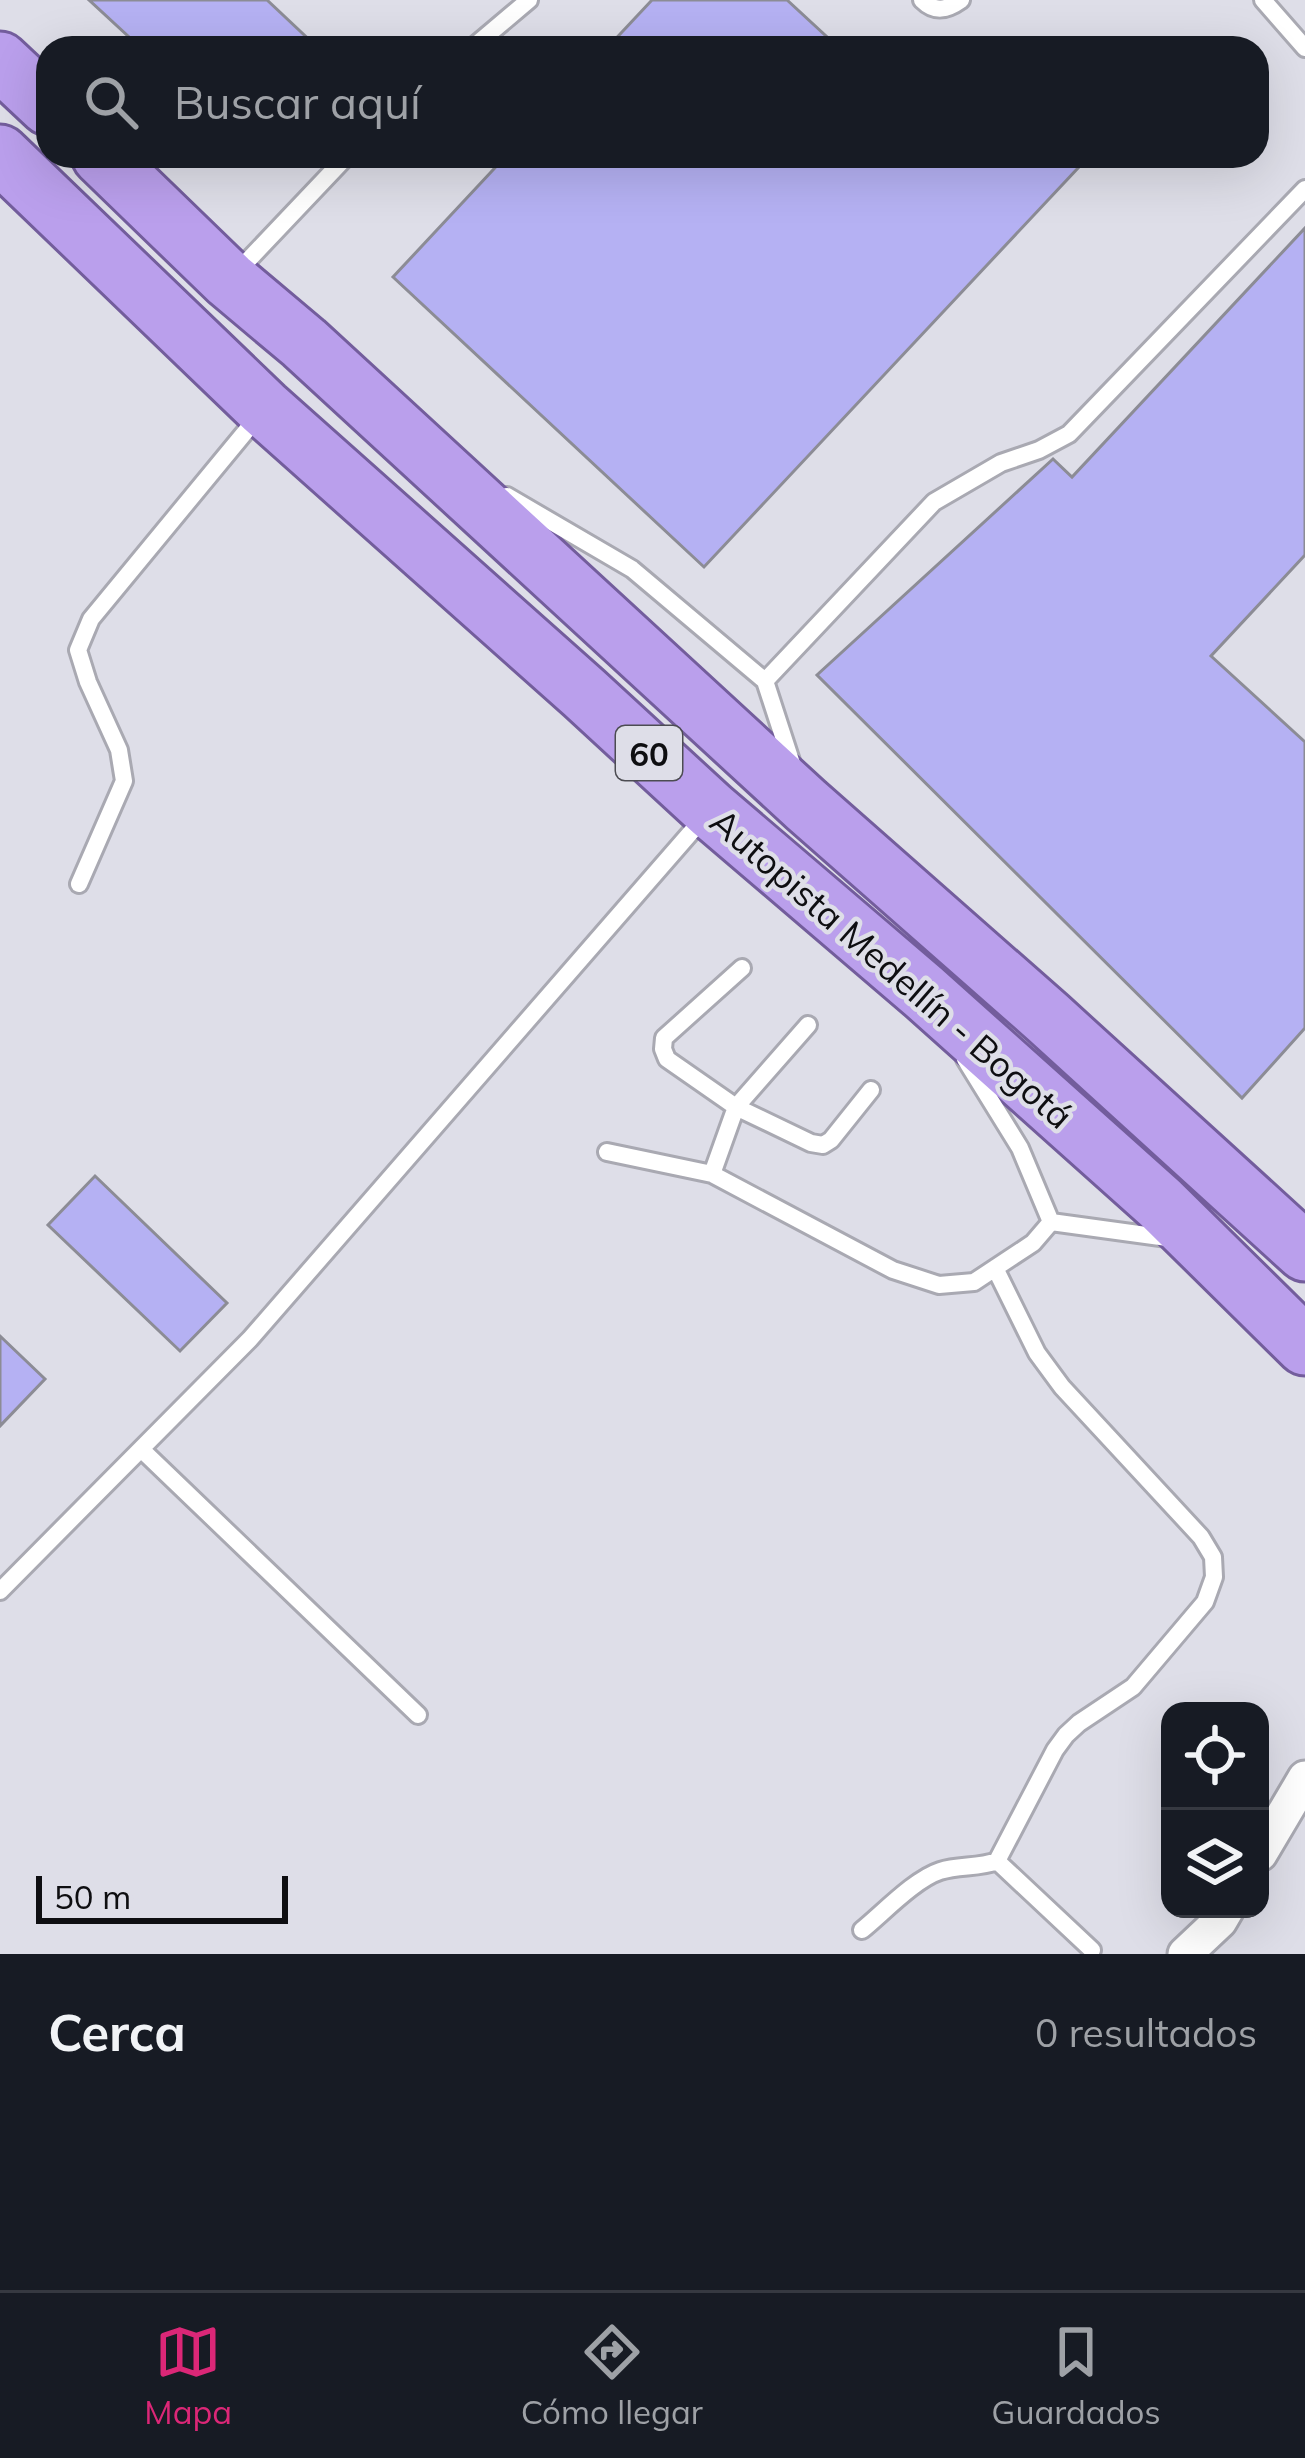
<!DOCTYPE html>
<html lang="es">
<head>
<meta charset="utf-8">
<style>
	:root { --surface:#171b24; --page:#242831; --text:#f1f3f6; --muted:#9ea1a6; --line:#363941; --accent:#db2777 }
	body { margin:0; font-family:Mulish,sans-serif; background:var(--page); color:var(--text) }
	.controls { position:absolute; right:36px; bottom:36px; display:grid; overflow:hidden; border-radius:24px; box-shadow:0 12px 48px #0002 }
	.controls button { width:108px; height:108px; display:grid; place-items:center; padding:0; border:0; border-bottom:3px solid var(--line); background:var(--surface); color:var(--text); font:60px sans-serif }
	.scale { position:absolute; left:36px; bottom:30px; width:252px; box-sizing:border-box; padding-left:12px; border:6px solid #0e0e11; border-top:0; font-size:33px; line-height:42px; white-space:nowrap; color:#0e0e11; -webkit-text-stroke:9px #dedee8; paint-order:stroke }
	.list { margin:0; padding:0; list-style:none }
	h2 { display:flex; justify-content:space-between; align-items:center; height:156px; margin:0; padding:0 48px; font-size:51px }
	h2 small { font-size:39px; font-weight:400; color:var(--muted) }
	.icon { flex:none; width:66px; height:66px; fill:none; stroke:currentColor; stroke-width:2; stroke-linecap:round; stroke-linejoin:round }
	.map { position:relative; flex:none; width:1305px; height:1954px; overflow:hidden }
	.search { position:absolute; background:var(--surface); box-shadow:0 12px 48px #0002; left:36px; right:36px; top:36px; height:132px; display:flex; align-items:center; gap:30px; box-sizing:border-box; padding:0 42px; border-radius:36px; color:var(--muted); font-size:45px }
	.sheet { height:336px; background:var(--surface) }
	nav { display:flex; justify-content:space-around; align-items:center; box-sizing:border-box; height:168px; border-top:3px solid var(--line); background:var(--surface); font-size:33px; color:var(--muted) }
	nav a { display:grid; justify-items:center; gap:6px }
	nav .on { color:var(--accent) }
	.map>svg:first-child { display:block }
</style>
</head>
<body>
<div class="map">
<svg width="1305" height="1954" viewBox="0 0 1305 1954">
	<rect width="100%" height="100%" fill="#dedee8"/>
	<path fill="#b5b1f3" stroke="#8c8c95" stroke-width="3" d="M 89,0 L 267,0 L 318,48 L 141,48 Z
		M 652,0 L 787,0 L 839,48 L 607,48 Z
		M 506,156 L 1065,156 L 1078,168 L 704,567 L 393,277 Z
		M 1305,228 L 1305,555 L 1211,656 L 1305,742 L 1305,1028 L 1242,1098 L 817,675 L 1053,459 L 1072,477 Z
		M 95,1176 L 227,1303 L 180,1351 L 48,1225 Z
		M 0,1336 L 45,1379 L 0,1426 Z"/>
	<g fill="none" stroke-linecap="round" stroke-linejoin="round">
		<defs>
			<path id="service" d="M 922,0 C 935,13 947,10 961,0
				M 1263,0 L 1305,48
				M 472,48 L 529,0
				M 236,273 L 347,156
				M 507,496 L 632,569 L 765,681 L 794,770
				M 765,681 L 934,502 L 1001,463 L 1039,450 L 1069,434 L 1305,189
				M 79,884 L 124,781 L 119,750 L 88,682 L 78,650 L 91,619 L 260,414
				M 742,968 L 664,1038 L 663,1049 L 667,1059 L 736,1107 L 811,1143 L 823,1145 L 831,1140 L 871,1090
				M 965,1059 L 1020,1148 L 1051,1222
				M 607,1152 L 712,1174 L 893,1270 L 939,1285 L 974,1282 L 1033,1243 L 1051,1222
				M 712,1174 L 736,1107 L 808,1025
				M 1051,1222 L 1175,1239
				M 141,1449 L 418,1715
				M 0,1591 L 250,1339 L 706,815
				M 997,1861 L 1092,1950
				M 862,1930 C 883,1913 915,1879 940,1871 C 959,1865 979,1868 997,1861 L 1055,1750 L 1066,1735 L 1079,1723 L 1133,1687 L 1205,1602 L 1214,1577 L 1213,1557 L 1201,1537 L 1062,1387 L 1037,1353 L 995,1268"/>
			<path id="minor" d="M 1260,1854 L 1305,1778
				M 1185,1954 L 1220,1921 L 1227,1909"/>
			<path id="trunk" d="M 0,61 L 48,106
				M 0,154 L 264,408 L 584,693 L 711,810 L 924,992 L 1160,1203 L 1305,1346
				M 101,156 L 229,280 L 304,343 L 806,805 L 1048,1018 L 1305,1252"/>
		</defs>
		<use href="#service" stroke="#a9a9b2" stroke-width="22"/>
		<use href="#minor" stroke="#a9a9b2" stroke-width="39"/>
		<use href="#trunk" stroke="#735d9c" stroke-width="63"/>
		<use href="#service" stroke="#fff" stroke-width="16"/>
		<use href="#minor" stroke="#fff" stroke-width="33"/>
		<use href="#trunk" stroke="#ba9fec" stroke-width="57"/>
	</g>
	<g text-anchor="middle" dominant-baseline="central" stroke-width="9" stroke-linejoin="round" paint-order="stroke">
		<rect fill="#dedee8" stroke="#4c4c52" stroke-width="3" x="616" y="726" width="66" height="54" rx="9"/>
		<g font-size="33" font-weight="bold" fill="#0e0e11">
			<text x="649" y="753">60</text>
		</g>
		<g font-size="36" fill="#0e0e11" stroke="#dedee8">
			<text transform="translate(892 968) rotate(41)">Autopista Medellín - Bogotá</text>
		</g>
	</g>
</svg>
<div class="controls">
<button><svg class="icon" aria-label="locate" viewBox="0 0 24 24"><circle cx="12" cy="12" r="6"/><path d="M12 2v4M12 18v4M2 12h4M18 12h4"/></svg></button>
<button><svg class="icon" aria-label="layers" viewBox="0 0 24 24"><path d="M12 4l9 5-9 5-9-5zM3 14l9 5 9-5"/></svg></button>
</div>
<div class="scale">50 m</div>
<div class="search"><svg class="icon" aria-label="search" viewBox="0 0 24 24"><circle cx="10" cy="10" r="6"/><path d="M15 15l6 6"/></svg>Buscar aquí</div>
</div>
<section class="sheet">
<h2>Cerca<small>0 resultados</small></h2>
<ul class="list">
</ul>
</section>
<nav>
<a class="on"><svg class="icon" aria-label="map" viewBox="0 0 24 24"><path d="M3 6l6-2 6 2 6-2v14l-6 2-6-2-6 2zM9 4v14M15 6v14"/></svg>Mapa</a>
<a><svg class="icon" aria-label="directions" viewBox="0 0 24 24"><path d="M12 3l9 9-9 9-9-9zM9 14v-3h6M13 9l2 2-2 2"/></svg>Cómo llegar</a>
<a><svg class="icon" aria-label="saved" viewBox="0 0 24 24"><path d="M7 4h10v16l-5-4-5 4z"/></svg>Guardados</a>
</nav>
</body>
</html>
